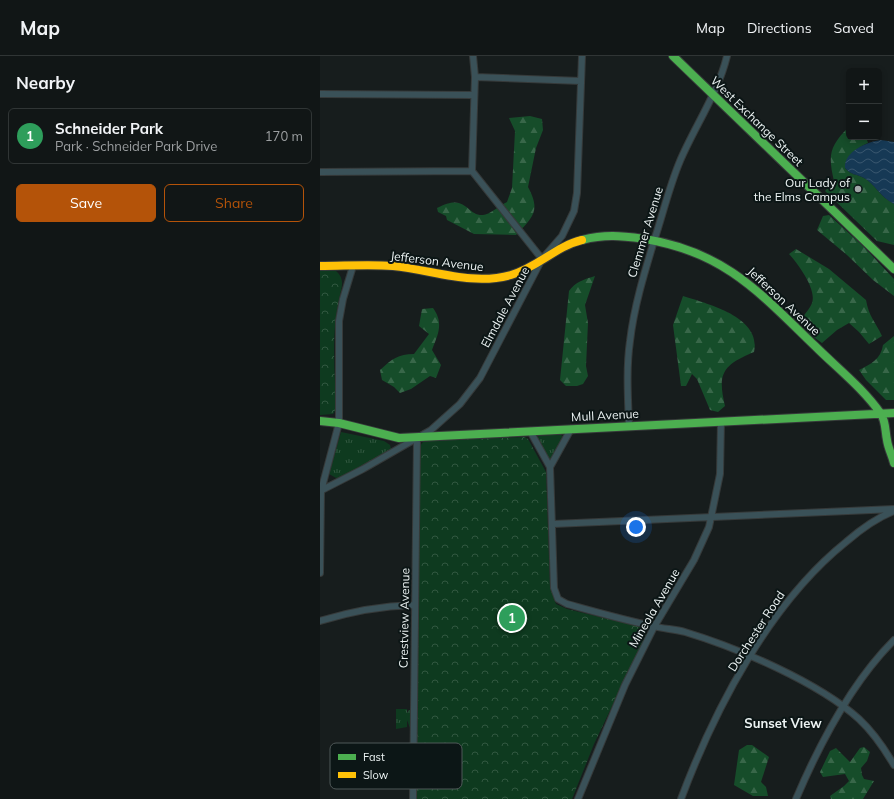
<!DOCTYPE html>
<html lang="en">
<head>
<meta charset="utf-8">
<style>
	:root { --surface:#111616; --page:#1a1f1f; --text:#f1f3f6; --muted:#9c9fa1; --line:#303535; --accent:#b45309 }
	body { margin:0; font-family:Mulish,sans-serif; background:var(--page); color:var(--text) }
	.controls { position:absolute; right:12px; top:12px; display:grid; overflow:hidden; border-radius:6px; box-shadow:0 2px 6px #0003 }
	.controls button { width:36px; height:36px; display:grid; place-items:center; padding:0; border:0; border-bottom:1px solid var(--line); background:var(--surface); color:var(--text); font:20px sans-serif }
	.you { position:absolute; left:316px; top:471px; width:14px; height:14px; margin:-10px; border:3px solid #fff; border-radius:50%; background:#1a73e8; box-shadow:0 0 0 6px #1a73e833 }
	.badge { display:grid; place-items:center; width:26px; height:26px; border-radius:50%; background:var(--accent); color:#fff; font-size:13px; font-weight:700 }
	.pin { position:absolute; translate:-50% -50%; border:2px solid #fff; box-shadow:0 1px 4px #0006 }
	.list { margin:0; padding:0; list-style:none }
	h2 { display:flex; justify-content:space-between; align-items:center; height:52px; margin:0; padding:0 16px; font-size:17px }
	h2 small { font-size:13px; font-weight:400; color:var(--muted) }
	.list li { display:grid; grid-template-columns:26px 1fr auto; gap:12px; align-items:center; box-sizing:border-box; height:56px; margin:0 8px 8px; padding:0 8px; border:1px solid var(--line); border-radius:6px }
	.list b { display:block; font-size:15px; white-space:nowrap }
	.list p { margin:0; font-size:13px; white-space:nowrap; color:var(--muted) }
	.list em { font-size:13px; font-style:normal; color:var(--muted) }
	.actions { display:flex; gap:8px; padding:12px 16px }
	.actions a { flex:1; padding:9px 0; border:1px solid var(--accent); border-radius:6px; text-align:center; font-size:14px; color:var(--accent) }
	.actions .main { background:var(--accent); color:#fff }
	.map { position:relative; flex:none; width:574px; height:743px; overflow:hidden }
	header { display:flex; align-items:center; gap:24px; box-sizing:border-box; height:56px; padding:0 20px; background:var(--surface); border-bottom:1px solid var(--line) }
	header strong { font-size:19px }
	nav { display:flex; gap:22px; margin-inline-start:auto; font-size:14px }
	main { display:flex }
	aside { flex:1; background:var(--surface) }
	.map>svg:first-child { display:block }
</style>
</head>
<body>
<header>
<strong>Map</strong>
<nav><a>Map</a><a>Directions</a><a>Saved</a></nav>
</header>
<main>
<aside>
<h2>Nearby<small></small></h2>
<ul class="list">
<li><span class="badge" style="background:#2e9e5b">1</span><div><b>Schneider Park</b><p>Park · Schneider Park Drive</p></div><em>170 m</em></li>
</ul>
<div class="actions"><a class="main">Save</a><a>Share</a></div>
</aside>
<div class="map">
<svg width="574" height="743" viewBox="0 0 574 743">
	<defs>
		<pattern id="grass-tufts" width="24" height="20" patternUnits="userSpaceOnUse"><rect width="24" height="20" fill="#0e3a1f"/><path d="M3 7l-1-3M5 7V3M7 7l1-3M15 17l-1-3M17 17v-4M19 17l1-3" fill="none" stroke="#315740"/></pattern>
		<pattern id="forest-firs" width="22" height="20" patternUnits="userSpaceOnUse"><rect width="22" height="20" fill="#164d2a"/><path d="M5 1l3.5 6h-7zM16 11l3.5 6h-7z" fill="#386749"/></pattern>
		<pattern id="park-crowns" width="20" height="18" patternUnits="userSpaceOnUse"><rect width="20" height="18" fill="#0e3a1f"/><path d="M2 6a3 3 0 1 1 6 0M12 15a3 3 0 1 1 6 0" fill="none" stroke="#315740"/></pattern>
		<pattern id="water-waves" width="16" height="10" patternUnits="userSpaceOnUse"><rect width="16" height="10" fill="#163955"/><path d="M0 5q4-4 8 0t8 0" fill="none" stroke="#38566e"/></pattern>
	</defs>
	<rect width="100%" height="100%" fill="#171d1d"/>
	<path fill="url(#grass-tufts)" d="M 21,376 L 64,385 L 70,389 L 71,393 L 18,423 L 9,418 Z
		M 241,378 L 243,382 L 231,405 L 217,383 L 218,380 Z
		M 76,653 L 87,653 L 87,657 L 89,654 L 91,654 L 90,672 L 87,664 L 87,671 L 76,673 Z"/>
	<path fill="url(#forest-firs)" d="M 210,60 L 222,63 L 223,74 L 216,92 L 208,131 C 221,155 213,161 196,179 L 154,178 L 127,164 L 126,160 L 118,156 L 117,152 C 147,136 146,160 163,159 C 169,159 180,149 187,146 L 192,132 L 195,75 L 189,62 Z
		M 529,71 L 529,81 L 546,81 L 548,87 C 538,91 525,100 525,112 C 532,120 535,117 544,122 C 554,127 560,141 574,148 L 574,189 L 557,185 L 505,135 L 514,125 C 508,100 509,90 529,71 Z
		M 509,159 L 543,190 L 574,223 L 574,240 L 553,224 L 527,199 L 497,174 L 503,160 Z
		M 476,193 L 509,213 L 546,244 C 549,261 555,265 562,280 L 549,288 L 539,276 L 529,267 L 517,274 L 502,287 L 488,277 L 482,262 C 485,258 490,252 492,247 C 497,233 478,208 469,198 Z
		M 275,220 L 265,249 L 268,267 L 266,310 L 268,320 L 263,328 L 257,330 L 246,330 L 240,324 L 249,235 C 255,226 265,223 275,220 Z
		M 363,240 C 388,248 442,261 434,296 C 403,309 397,317 405,350 L 398,356 L 390,354 L 377,323 L 372,318 L 366,330 L 361,330 L 353,269 Z
		M 113,252 C 124,267 118,278 112,294 L 121,309 L 116,322 L 110,320 L 91,333 L 80,337 L 74,331 L 62,324 L 60,314 C 72,303 78,298 94,298 L 109,278 L 99,270 L 102,253 Z
		M 574,280 L 574,344 L 566,344 L 546,324 L 539,314 C 551,308 561,303 563,289 Z
		M 427,689 L 432,689 L 449,701 L 441,726 L 446,731 L 448,740 L 433,740 L 414,729 L 419,694 Z
		M 544,691 L 550,696 L 547,705 L 541,712 L 542,719 L 544,723 L 554,725 L 543,743 L 511,743 L 510,740 L 524,730 L 529,725 L 525,718 L 503,721 L 500,716 L 510,695 L 516,692 L 530,706 L 540,692 Z"/>
	<path fill="url(#park-crowns)" d="M 0,214 L 16,215 C 26,224 21,232 19,244 C 11,279 15,317 16,353 L 13,358 L 0,359 Z
		M 204,381 L 208,383 L 226,416 L 230,530 L 236,548 L 247,553 L 325,572 L 327,577 L 274,688 L 252,743 L 96,743 L 100,390 L 103,386 L 107,385 Z"/>
	<path fill="url(#water-waves)" d="M 561,84 L 574,86 L 574,148 C 560,141 554,127 544,122 C 535,117 532,120 525,112 C 524,95 547,86 561,84 Z"/>
	<g fill="none" stroke-linecap="round" stroke-linejoin="round">
		<defs>
			<path id="street" d="M 153,0 L 155,21 L 152,115 L 222,203
				M 155,21 L 261,25
				M 0,38 L 153,39
				M 0,116 L 152,115
				M 309,370 C 308,342 306,313 310,285 C 314,251 324,218 334,185 C 343,158 349,131 360,105 C 375,70 398,37 407,0
				M 210,375 L 230,411 L 234,532 L 238,543 L 247,548 C 276,556 304,564 333,570 C 343,573 355,573 365,576 C 418,592 498,626 539,663 C 553,676 564,692 574,709
				M 230,411 L 251,373
				M 0,435 L 43,413 L 111,374 L 140,348 L 160,322 L 222,203 L 242,180 L 254,155 L 257,137 L 262,0
				M 233,468 L 574,453
				M 0,517 L 1,435 L 19,367 L 19,265 L 23,243 L 33,210
				M 0,565 C 32,555 61,550 94,549
				M 93,743 L 97,382
				M 258,743 L 305,629 L 334,571 L 374,504 L 389,471 L 400,418 L 401,365
				M 361,743 C 395,652 450,547 526,486 C 541,473 556,462 574,455
				M 476,743 C 499,689 532,626 574,584"/>
			<path id="fast" d="M 353,0 L 574,213
				M 262,184 C 286,178 301,180 325,183 C 405,196 440,237 495,290 C 517,312 543,332 561,358 C 566,366 565,375 567,384 C 568,392 572,399 574,407
				M 0,365 L 19,367 L 79,382 L 574,357"/>
			<path id="slow" d="M 0,210 C 24,210 49,208 73,210 C 113,214 152,230 191,219 C 217,212 236,190 262,184"/>
		</defs>
		<use href="#street" stroke="#363a3a" stroke-width="8"/>
		<use href="#fast" stroke="#363a3a" stroke-width="10"/>
		<use href="#slow" stroke="#363a3a" stroke-width="10"/>
		<use href="#street" stroke="#3a5158" stroke-width="6"/>
		<use href="#fast" stroke="#4caf50" stroke-width="8"/>
		<use href="#slow" stroke="#ffc107" stroke-width="8"/>
	</g>
	<circle fill="#a1a8a8" stroke="#0c1616" stroke-width="1.5" cx="538" cy="133" r="4"/>
	<g text-anchor="middle" dominant-baseline="central" stroke-width="4" stroke-linejoin="round" paint-order="stroke">
		<g font-size="12" fill="#ecf3f3" stroke="#0c1616">
			<text transform="translate(437 65) rotate(44)">West Exchange Street</text>
			<text transform="translate(325 176) rotate(-73)">Clemmer Avenue</text>
			<text transform="translate(117 205) rotate(7)">Jefferson Avenue</text>
			<text transform="translate(464 245) rotate(43)">Jefferson Avenue</text>
			<text transform="translate(185 251) rotate(-62)">Elmdale Avenue</text>
			<text transform="translate(285 359) rotate(-3)">Mull Avenue</text>
			<text transform="translate(334 552) rotate(-60)">Mineola Avenue</text>
			<text transform="translate(84 562) rotate(-89)">Crestview Avenue</text>
			<text transform="translate(436 575) rotate(-57)">Dorchester Road</text>
		</g>
		<g font-size="12" fill="#ecf3f3" stroke="#0c1616" text-anchor="end">
			<text x="530" y="126">Our Lady of<tspan x="530" dy="14">the Elms Campus</tspan></text>
		</g>
		<g font-size="13" font-weight="bold" fill="#ecf3f3" stroke="#0c1616">
			<text x="463" y="667">Sunset View</text>
		</g>
	</g>
	<rect x="10" y="687" width="132" height="46" rx="6" fill="#0c1616" stroke="#4f5858" stroke-width="1"/>
	<rect x="18" y="698" width="18" height="6" fill="#4caf50"/>
	<rect x="18" y="716" width="18" height="6" fill="#ffc107"/>
	<g font-size="11" fill="#ecf3f3">
		<text x="43" y="705">Fast</text>
		<text x="43" y="723">Slow</text>
	</g>
</svg>
<div class="controls">
<button>+</button>
<button>−</button>
</div>
<div class="you"></div>
<div class="pin badge" style="left:192px;top:562px;background:#2e9e5b">1</div>
</div>
</main>
</body>
</html>
